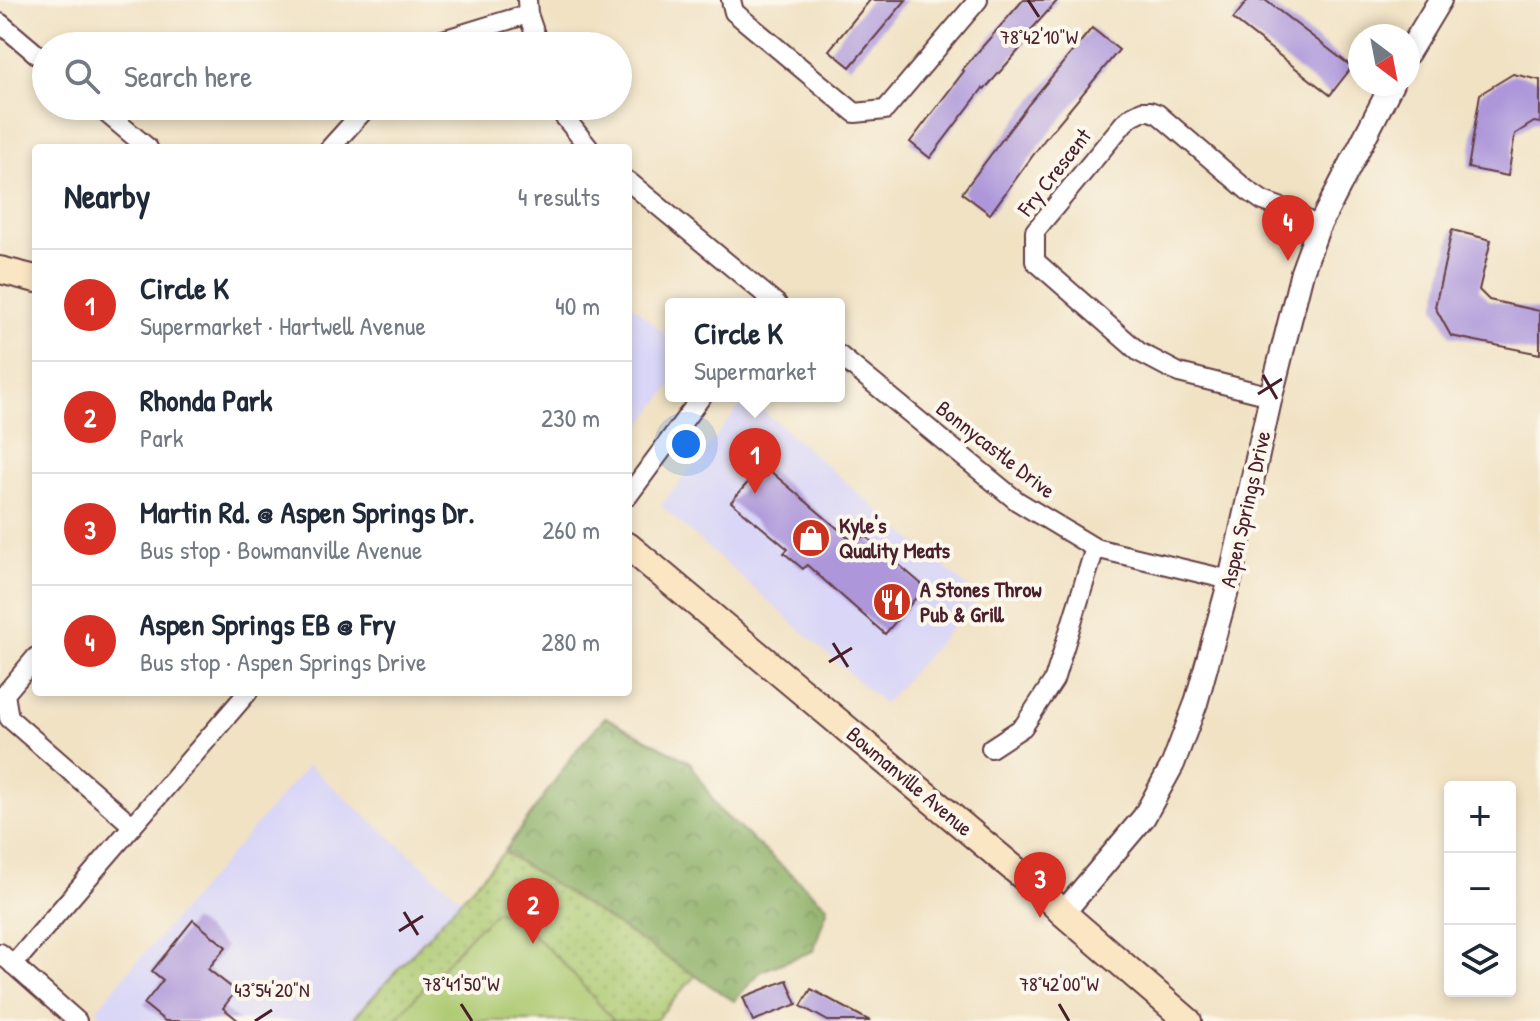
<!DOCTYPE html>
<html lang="en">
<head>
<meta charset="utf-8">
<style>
	:root { --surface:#fff; --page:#f6f6f7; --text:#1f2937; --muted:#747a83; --line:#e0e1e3; --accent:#d93025 }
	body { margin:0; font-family:"Patrick Hand",sans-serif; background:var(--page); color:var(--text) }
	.controls { position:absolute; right:24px; bottom:24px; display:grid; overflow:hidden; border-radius:8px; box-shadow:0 4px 12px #0003 }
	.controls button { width:72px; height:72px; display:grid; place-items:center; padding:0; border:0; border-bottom:2px solid var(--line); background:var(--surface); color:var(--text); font:40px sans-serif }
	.compass { position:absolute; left:1348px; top:24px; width:72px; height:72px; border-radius:50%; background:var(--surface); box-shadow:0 4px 12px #0003; rotate:148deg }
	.you { position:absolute; left:686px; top:444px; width:28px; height:28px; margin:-20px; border:6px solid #fff; border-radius:50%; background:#1a73e8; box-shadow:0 0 0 12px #1a73e833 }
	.badge { display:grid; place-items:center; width:52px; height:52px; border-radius:50%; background:var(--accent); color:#fff; font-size:26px; font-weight:700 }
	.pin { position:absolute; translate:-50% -66px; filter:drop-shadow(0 2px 4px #0008) }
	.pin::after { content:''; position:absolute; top:42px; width:28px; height:24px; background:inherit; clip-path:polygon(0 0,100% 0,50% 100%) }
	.popup { position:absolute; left:665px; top:298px; width:180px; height:104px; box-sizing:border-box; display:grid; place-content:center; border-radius:8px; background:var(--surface); filter:drop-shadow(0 2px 6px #0005); font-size:26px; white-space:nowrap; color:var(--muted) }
	.popup b { font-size:30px; color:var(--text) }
	.popup::after { content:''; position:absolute; left:50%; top:100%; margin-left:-16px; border:16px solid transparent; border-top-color:var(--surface) }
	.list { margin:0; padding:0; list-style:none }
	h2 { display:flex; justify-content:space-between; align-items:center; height:104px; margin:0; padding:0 32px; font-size:34px }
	h2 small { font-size:26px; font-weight:400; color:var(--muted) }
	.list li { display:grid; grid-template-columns:52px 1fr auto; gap:24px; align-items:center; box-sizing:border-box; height:112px; padding:0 32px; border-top:2px solid var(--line) }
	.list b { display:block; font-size:30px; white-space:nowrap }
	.list p { margin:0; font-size:26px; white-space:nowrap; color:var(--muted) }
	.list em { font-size:26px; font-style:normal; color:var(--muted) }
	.icon { flex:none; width:44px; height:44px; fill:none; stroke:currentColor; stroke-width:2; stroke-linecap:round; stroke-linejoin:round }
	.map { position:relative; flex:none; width:1540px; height:1021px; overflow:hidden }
	.search { position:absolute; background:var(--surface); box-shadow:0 4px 12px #0003; left:32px; top:32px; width:600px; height:88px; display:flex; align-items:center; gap:20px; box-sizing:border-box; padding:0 28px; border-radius:44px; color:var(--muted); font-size:30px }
	.panel { position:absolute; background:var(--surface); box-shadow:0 4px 12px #0003; left:32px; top:144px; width:600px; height:552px; border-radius:8px }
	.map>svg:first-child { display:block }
</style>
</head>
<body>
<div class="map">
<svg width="1540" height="1021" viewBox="0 0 1540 1021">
	<defs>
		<pattern id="forest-crowns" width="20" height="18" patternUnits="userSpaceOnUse" patternTransform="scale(2)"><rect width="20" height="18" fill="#89ad62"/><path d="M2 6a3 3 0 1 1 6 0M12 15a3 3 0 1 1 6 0" fill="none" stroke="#728c51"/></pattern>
		<pattern id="park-dots" width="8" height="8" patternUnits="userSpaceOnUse" patternTransform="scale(2)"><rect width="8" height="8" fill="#acc970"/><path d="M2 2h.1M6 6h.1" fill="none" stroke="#96ac61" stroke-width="1.8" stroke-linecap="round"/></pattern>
	</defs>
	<rect width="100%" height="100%" fill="#fbf7ec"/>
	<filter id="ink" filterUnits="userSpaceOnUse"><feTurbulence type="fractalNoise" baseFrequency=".0125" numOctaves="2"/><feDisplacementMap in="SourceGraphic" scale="16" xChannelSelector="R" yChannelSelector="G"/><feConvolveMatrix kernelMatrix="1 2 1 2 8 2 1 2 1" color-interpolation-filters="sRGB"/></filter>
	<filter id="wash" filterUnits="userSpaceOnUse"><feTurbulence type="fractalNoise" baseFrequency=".006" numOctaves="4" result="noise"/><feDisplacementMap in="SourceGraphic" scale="32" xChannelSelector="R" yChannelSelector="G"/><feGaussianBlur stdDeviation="1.8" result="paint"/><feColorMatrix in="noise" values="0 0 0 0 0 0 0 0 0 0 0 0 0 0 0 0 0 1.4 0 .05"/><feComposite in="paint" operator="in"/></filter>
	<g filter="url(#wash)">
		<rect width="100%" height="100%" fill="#f1e2c4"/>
		<path fill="#d9d6f7" d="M 628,302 L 671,339 L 671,386 L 628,443 Z
			M 747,397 L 979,597 L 884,704 L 661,506 Z
			M 308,765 L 461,899 L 351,1021 L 109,1021 L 96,1009 Z"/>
		<path fill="url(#forest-crowns)" stroke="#6a6646" stroke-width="2" d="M 605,717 L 690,762 L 719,810 L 828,907 L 813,951 L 761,971 L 734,1001 L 504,852 L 578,748 Z"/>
		<path fill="url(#park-dots)" stroke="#7b744e" stroke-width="2" d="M 504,852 L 695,976 L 655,1021 L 351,1021 Z"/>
		<path fill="#acc970" stroke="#7b744e" stroke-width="2" d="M 502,911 L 518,926 L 521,923 L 563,963 L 614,1021 L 394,1021 L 479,926 L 481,927 L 495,912 Z"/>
		<g id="blocks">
			<path fill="#ad97da" d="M 870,0 L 906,0 L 850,67 L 829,50 Z
				M 1023,0 L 1058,0 L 1030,31 L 1033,34 L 985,89 L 983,88 L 930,158 L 910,142 L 964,71 L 962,70 Z
				M 1248,0 L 1265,0 L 1352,67 L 1330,95 L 1233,19 Z
				M 1092,28 L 1119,50 L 1045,139 L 990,214 L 962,193 L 1028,105 Z
				M 1513,74 L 1540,80 L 1540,123 L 1534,122 L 1515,134 L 1508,176 L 1468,168 L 1480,94 Z
				M 1452,230 L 1491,240 L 1479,290 L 1489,300 L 1540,311 L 1540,354 L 1451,336 L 1435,307 Z
				M 763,465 L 856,544 L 864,535 L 925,587 L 885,634 L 807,565 L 803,569 L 784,553 L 788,549 L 731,502 Z
				M 193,920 L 226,947 L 208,969 L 236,991 L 223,1008 L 239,1021 L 165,1021 L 144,1004 L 163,980 L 152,971 Z
				M 787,980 L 797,1004 L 753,1021 L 743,997 Z
				M 811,989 L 870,1021 L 828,1021 L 801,1006 Z"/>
		</g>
	</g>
	<g filter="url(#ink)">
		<use href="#blocks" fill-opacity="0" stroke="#633c42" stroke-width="2"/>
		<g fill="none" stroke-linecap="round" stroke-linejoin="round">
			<defs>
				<path id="minor" d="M 527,0 L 528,14 L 539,46
					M 731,0 L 734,12 L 855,113 L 885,110 L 978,0
					M 0,23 L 46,62
					M 423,46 L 528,14
					M 98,106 L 148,148
					M 557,106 L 559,110 L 589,148
					M 330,148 L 368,106
					M 628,181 L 777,304
					M 839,355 L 1017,501 L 1095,548 L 1230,580
					M 1271,396 L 1179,373 L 1139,352 L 1035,261 L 1035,231 L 1124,123 L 1132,116 L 1142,111 L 1150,111 L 1158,114 L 1247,190 L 1263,201 L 1296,213 L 1318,228
					M 628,496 L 702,396
					M 36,657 L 5,694 L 9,718 L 133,826
					M 991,748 L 1023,727 L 1054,680 L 1095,548
					M 0,953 L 77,1021
					M 13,965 L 248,692"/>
				<path id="tertiary" d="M 1408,53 L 1440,0
					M 1063,913 L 1144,817 L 1173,764 L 1196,703 L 1230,580 L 1271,396 L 1302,272 L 1318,228 L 1392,84"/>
				<path id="secondary" d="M 0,270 L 36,279
					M 628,546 L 1043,893 L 1063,913 L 1188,1021"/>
			</defs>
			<use href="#minor" stroke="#633c42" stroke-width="22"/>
			<use href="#tertiary" stroke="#633c42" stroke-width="26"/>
			<use href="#secondary" stroke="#633c42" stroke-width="30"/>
			<use href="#minor" stroke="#fff" stroke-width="18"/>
			<use href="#tertiary" stroke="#fff" stroke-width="22"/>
			<use href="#secondary" stroke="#fbe6c4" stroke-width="26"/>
		</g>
	</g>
	<path fill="none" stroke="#4a1f2b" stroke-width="3" d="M 1028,0 L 1039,17M 1263,375 L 1277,399M 1258,394 L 1282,379M 833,643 L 848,667M 829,662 L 852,648M 404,912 L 418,935M 399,931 L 423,916M 461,1004 L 472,1021M 1059,1004 L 1069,1021M 255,1021 L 272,1010"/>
	<defs>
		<symbol id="shop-disc" viewBox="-11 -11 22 22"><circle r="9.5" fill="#c8321e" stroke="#fbf7ec"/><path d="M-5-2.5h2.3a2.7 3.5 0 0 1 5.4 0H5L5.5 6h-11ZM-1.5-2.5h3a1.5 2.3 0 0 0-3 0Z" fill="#fff"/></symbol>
		<symbol id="restaurant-disc" viewBox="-11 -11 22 22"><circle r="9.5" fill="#c8321e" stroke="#fbf7ec"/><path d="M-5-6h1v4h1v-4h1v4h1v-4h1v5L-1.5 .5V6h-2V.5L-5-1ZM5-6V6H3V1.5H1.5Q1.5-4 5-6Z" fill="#fff"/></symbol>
	</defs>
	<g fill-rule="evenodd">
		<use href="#shop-disc" x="789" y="516" width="44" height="44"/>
		<use href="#restaurant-disc" x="870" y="580" width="44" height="44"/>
	</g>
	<g text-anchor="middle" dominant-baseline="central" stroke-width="8" stroke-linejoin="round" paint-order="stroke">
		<g font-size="22" fill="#4a1f2b" stroke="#fbf7ec">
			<text transform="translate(1054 172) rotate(-52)">Fry Crescent</text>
			<text transform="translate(996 449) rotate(38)">Bonnycastle Drive</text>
			<text transform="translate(1245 509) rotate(-77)">Aspen Springs Drive</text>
			<text transform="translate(910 781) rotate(40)">Bowmanville Avenue</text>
		</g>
		<g font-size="22" font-weight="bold" fill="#4a1f2b" stroke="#fbf7ec" text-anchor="start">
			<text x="839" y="525">Kyle's<tspan x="839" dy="25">Quality Meats</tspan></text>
			<text x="920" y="589">A Stones Throw<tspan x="920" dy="25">Pub &amp; Grill</tspan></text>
		</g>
	</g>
	<g font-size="20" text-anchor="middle" fill="#4a1f2b" stroke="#fbf7ec" stroke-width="8" stroke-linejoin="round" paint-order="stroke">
		<text x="1039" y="44">78°42'10"W</text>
		<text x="461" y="991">78°41'50"W</text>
		<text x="1059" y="991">78°42'00"W</text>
		<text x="272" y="997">43°54'20"N</text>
	</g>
</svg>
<div class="controls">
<button>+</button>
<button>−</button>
<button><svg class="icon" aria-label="layers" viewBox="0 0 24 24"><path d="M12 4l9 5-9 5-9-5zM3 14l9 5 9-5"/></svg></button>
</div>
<svg class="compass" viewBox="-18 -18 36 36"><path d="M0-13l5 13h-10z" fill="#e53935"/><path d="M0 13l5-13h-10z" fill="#747a83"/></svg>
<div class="you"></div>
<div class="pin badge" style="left:755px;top:494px">1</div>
<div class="popup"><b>Circle K</b>Supermarket</div>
<div class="pin badge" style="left:533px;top:944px">2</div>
<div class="pin badge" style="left:1040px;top:918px">3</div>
<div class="pin badge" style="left:1288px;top:261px">4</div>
<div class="search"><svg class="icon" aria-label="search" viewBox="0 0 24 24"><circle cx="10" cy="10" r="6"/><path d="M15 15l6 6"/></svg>Search here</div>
<section class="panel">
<h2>Nearby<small>4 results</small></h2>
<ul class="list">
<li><span class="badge">1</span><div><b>Circle K</b><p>Supermarket · Hartwell Avenue</p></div><em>40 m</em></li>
<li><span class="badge">2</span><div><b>Rhonda Park</b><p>Park</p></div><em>230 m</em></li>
<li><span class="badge">3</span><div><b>Martin Rd. @ Aspen Springs Dr.</b><p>Bus stop · Bowmanville Avenue</p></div><em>260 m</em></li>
<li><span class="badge">4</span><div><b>Aspen Springs EB @ Fry</b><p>Bus stop · Aspen Springs Drive</p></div><em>280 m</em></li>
</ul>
</section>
</div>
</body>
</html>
